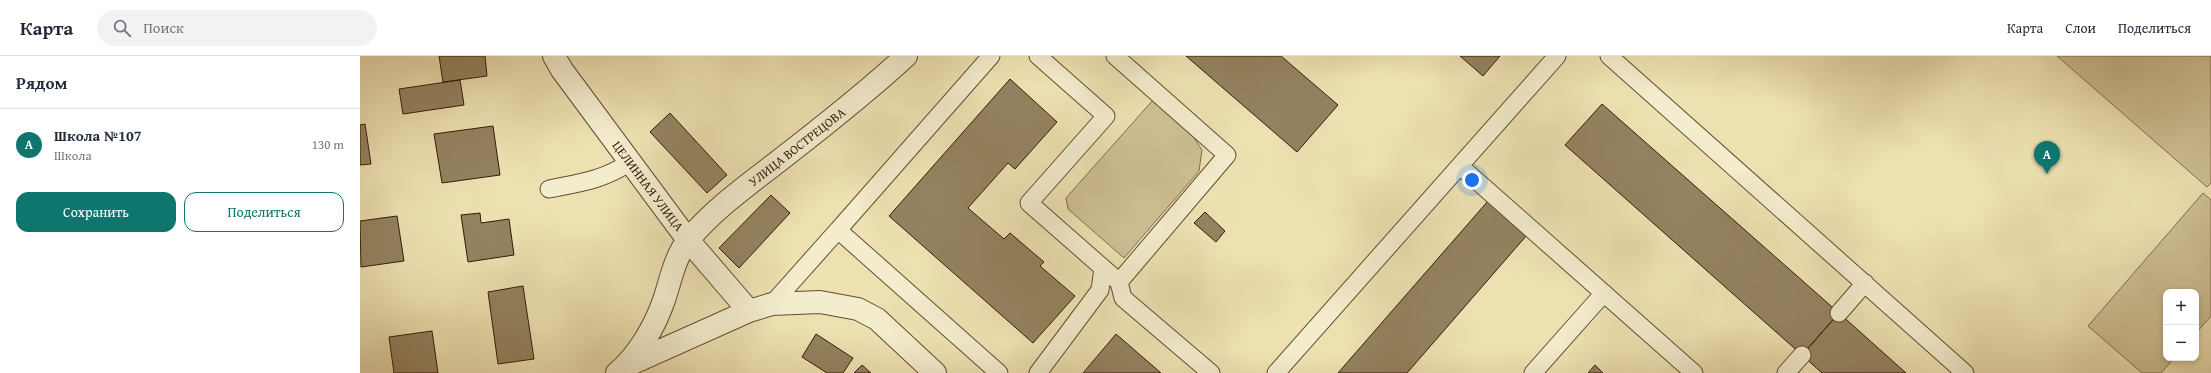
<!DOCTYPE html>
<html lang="ru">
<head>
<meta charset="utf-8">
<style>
	:root { --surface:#fff; --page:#f2f2f3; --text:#1f2937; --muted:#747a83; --line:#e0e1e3; --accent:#0f766e }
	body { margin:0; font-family:"Gentium Book Plus",serif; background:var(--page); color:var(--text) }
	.controls { position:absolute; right:12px; bottom:12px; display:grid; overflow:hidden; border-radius:8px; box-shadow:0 2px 6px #0003 }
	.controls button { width:36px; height:36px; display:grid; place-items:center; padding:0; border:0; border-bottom:1px solid var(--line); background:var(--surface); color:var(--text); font:20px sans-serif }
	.you { position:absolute; left:1112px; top:124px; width:14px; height:14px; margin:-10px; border:3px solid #fff; border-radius:50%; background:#1a73e8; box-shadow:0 0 0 6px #1a73e833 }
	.badge { display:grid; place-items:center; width:26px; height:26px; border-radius:50%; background:var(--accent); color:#fff; font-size:13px; font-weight:700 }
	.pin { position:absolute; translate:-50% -33px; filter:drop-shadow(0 1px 2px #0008) }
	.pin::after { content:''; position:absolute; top:21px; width:14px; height:12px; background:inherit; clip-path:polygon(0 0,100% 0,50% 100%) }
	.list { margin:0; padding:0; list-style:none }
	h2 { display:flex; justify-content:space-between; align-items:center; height:52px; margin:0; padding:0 16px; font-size:17px }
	h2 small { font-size:13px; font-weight:400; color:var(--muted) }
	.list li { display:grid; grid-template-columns:26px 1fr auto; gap:12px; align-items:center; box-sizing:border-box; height:72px; padding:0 16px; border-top:1px solid var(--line) }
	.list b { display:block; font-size:15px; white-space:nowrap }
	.list p { margin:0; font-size:13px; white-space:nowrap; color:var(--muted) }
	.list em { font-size:13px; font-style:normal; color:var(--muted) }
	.actions { display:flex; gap:8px; padding:12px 16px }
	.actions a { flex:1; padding:9px 0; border:1px solid var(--accent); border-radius:12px; text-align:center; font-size:14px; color:var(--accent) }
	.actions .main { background:var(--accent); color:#fff }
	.icon { flex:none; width:22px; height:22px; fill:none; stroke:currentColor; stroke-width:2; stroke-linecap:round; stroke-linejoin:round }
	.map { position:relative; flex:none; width:1851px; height:317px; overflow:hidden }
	header { display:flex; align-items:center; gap:24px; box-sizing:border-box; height:56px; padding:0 20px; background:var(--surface); border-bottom:1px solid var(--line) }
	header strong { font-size:19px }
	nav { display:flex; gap:22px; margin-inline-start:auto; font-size:14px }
	.search { width:280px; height:36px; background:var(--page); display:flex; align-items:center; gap:10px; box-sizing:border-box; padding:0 14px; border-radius:22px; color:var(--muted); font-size:15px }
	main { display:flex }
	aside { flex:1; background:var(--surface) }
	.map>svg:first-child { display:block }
</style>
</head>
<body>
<header>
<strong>Карта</strong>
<div class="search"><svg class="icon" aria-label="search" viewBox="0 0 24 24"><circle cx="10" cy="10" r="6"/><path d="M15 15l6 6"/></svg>Поиск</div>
<nav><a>Карта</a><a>Слои</a><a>Поделиться</a></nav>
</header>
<main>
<aside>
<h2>Рядом<small></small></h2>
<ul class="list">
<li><span class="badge">A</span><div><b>Школа №107</b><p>Школа</p></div><em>130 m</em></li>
</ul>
<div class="actions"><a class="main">Сохранить</a><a>Поделиться</a></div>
</aside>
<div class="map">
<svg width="1851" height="317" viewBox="0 0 1851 317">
	<rect width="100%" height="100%" fill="#ede1b2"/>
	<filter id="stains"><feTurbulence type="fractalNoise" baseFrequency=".005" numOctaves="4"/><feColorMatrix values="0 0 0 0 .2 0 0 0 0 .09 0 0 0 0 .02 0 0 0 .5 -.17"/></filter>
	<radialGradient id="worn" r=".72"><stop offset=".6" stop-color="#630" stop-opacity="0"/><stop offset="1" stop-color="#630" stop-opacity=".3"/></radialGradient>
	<path fill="#cec095" stroke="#816e4e" d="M 1697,0 L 1851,0 L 1851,127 L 1847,131 Z
		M 793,44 L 831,77 L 842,94 L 839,115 L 764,202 L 708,153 L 706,142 Z
		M 1843,137 L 1851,144 L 1851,260 L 1836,277 L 1836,236 L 1806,236 L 1806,302 L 1814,302 L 1801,317 L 1782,317 L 1728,270 Z"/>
	<path fill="#948260" stroke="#341c08" d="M 79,0 L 125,0 L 127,20 L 83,26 Z
		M 826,0 L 921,0 L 978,49 L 937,96 Z
		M 1100,0 L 1140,0 L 1123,20 Z
		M 650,23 L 697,66 L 655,113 L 648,107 L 608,152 L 644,183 L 650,177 L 684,206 L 680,210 L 715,240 L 673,287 L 529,160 Z
		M 100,24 L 104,49 L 43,58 L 39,33 Z
		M 1242,48 L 1479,257 L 1442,299 L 1205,89 Z
		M 310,57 L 367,119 L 347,137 L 290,76 Z
		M 5,68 L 11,108 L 0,109 L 0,69 Z
		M 133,70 L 140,119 L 82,127 L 74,78 Z
		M 411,139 L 430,157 L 379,212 L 359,192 Z
		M 1128,145 L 1167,179 L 1047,317 L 978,317 Z
		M 845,156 L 865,175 L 856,186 L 834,167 Z
		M 120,157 L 121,167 L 149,163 L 154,199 L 108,206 L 101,159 Z
		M 37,160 L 44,205 L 1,211 L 0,165 Z
		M 163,230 L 174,303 L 138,308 L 128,236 Z
		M 1479,257 L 1546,317 L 1462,317 L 1442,299 Z
		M 72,275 L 78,317 L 34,317 L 29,281 Z
		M 456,278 L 493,302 L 483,317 L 467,317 L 442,301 Z
		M 756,278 L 801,317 L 723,317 Z
		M 502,309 L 511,317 L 494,317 Z
		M 1235,309 L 1243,317 L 1228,317 Z"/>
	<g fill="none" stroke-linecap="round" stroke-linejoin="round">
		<defs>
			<path id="lane" d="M 631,0 L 478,174 L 639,317
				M 678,0 L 746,60 L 669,147 L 759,226
				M 755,0 L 867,99 L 759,226 L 763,242 L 851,317
				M 1249,0 L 1605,317
				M 1100,110 L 1334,317
				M 189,133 C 219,127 244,124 270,106
				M 412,248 L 478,174
				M 1479,257 L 1505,227
				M 678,317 L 740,234 L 743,212
				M 916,317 L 1197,0
				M 1173,317 L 1244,237
				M 1426,317 L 1442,299"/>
			<path id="street" d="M 194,0 L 202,14 L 328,184 L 389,255
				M 266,310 L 389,255 L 412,248 L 460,246 L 498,253 L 517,263 L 575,317
				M 257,317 C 278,300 295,270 304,244 C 311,223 315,200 329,183 C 355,152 389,128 420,104 C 464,70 506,37 546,0"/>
		</defs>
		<use href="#lane" stroke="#624d32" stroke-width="19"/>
		<use href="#street" stroke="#624d32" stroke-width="24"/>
		<use href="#lane" stroke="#f3eccd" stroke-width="17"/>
		<use href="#street" stroke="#f3eccd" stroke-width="22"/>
	</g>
	<g text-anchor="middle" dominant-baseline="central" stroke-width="3.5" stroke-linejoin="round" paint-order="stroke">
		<g font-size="13" fill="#341c08" stroke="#f3eccd">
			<text transform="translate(437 91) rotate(-38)">УЛИЦА ВОСТРЕЦОВА</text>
			<text transform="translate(288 130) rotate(53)">ЦЕЛИННАЯ УЛИЦА</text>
		</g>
	</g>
	<rect width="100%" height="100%" filter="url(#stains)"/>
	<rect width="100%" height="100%" fill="url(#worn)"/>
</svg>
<div class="controls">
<button>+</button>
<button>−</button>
</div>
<div class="you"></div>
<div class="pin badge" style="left:1687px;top:118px">A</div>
</div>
</main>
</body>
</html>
